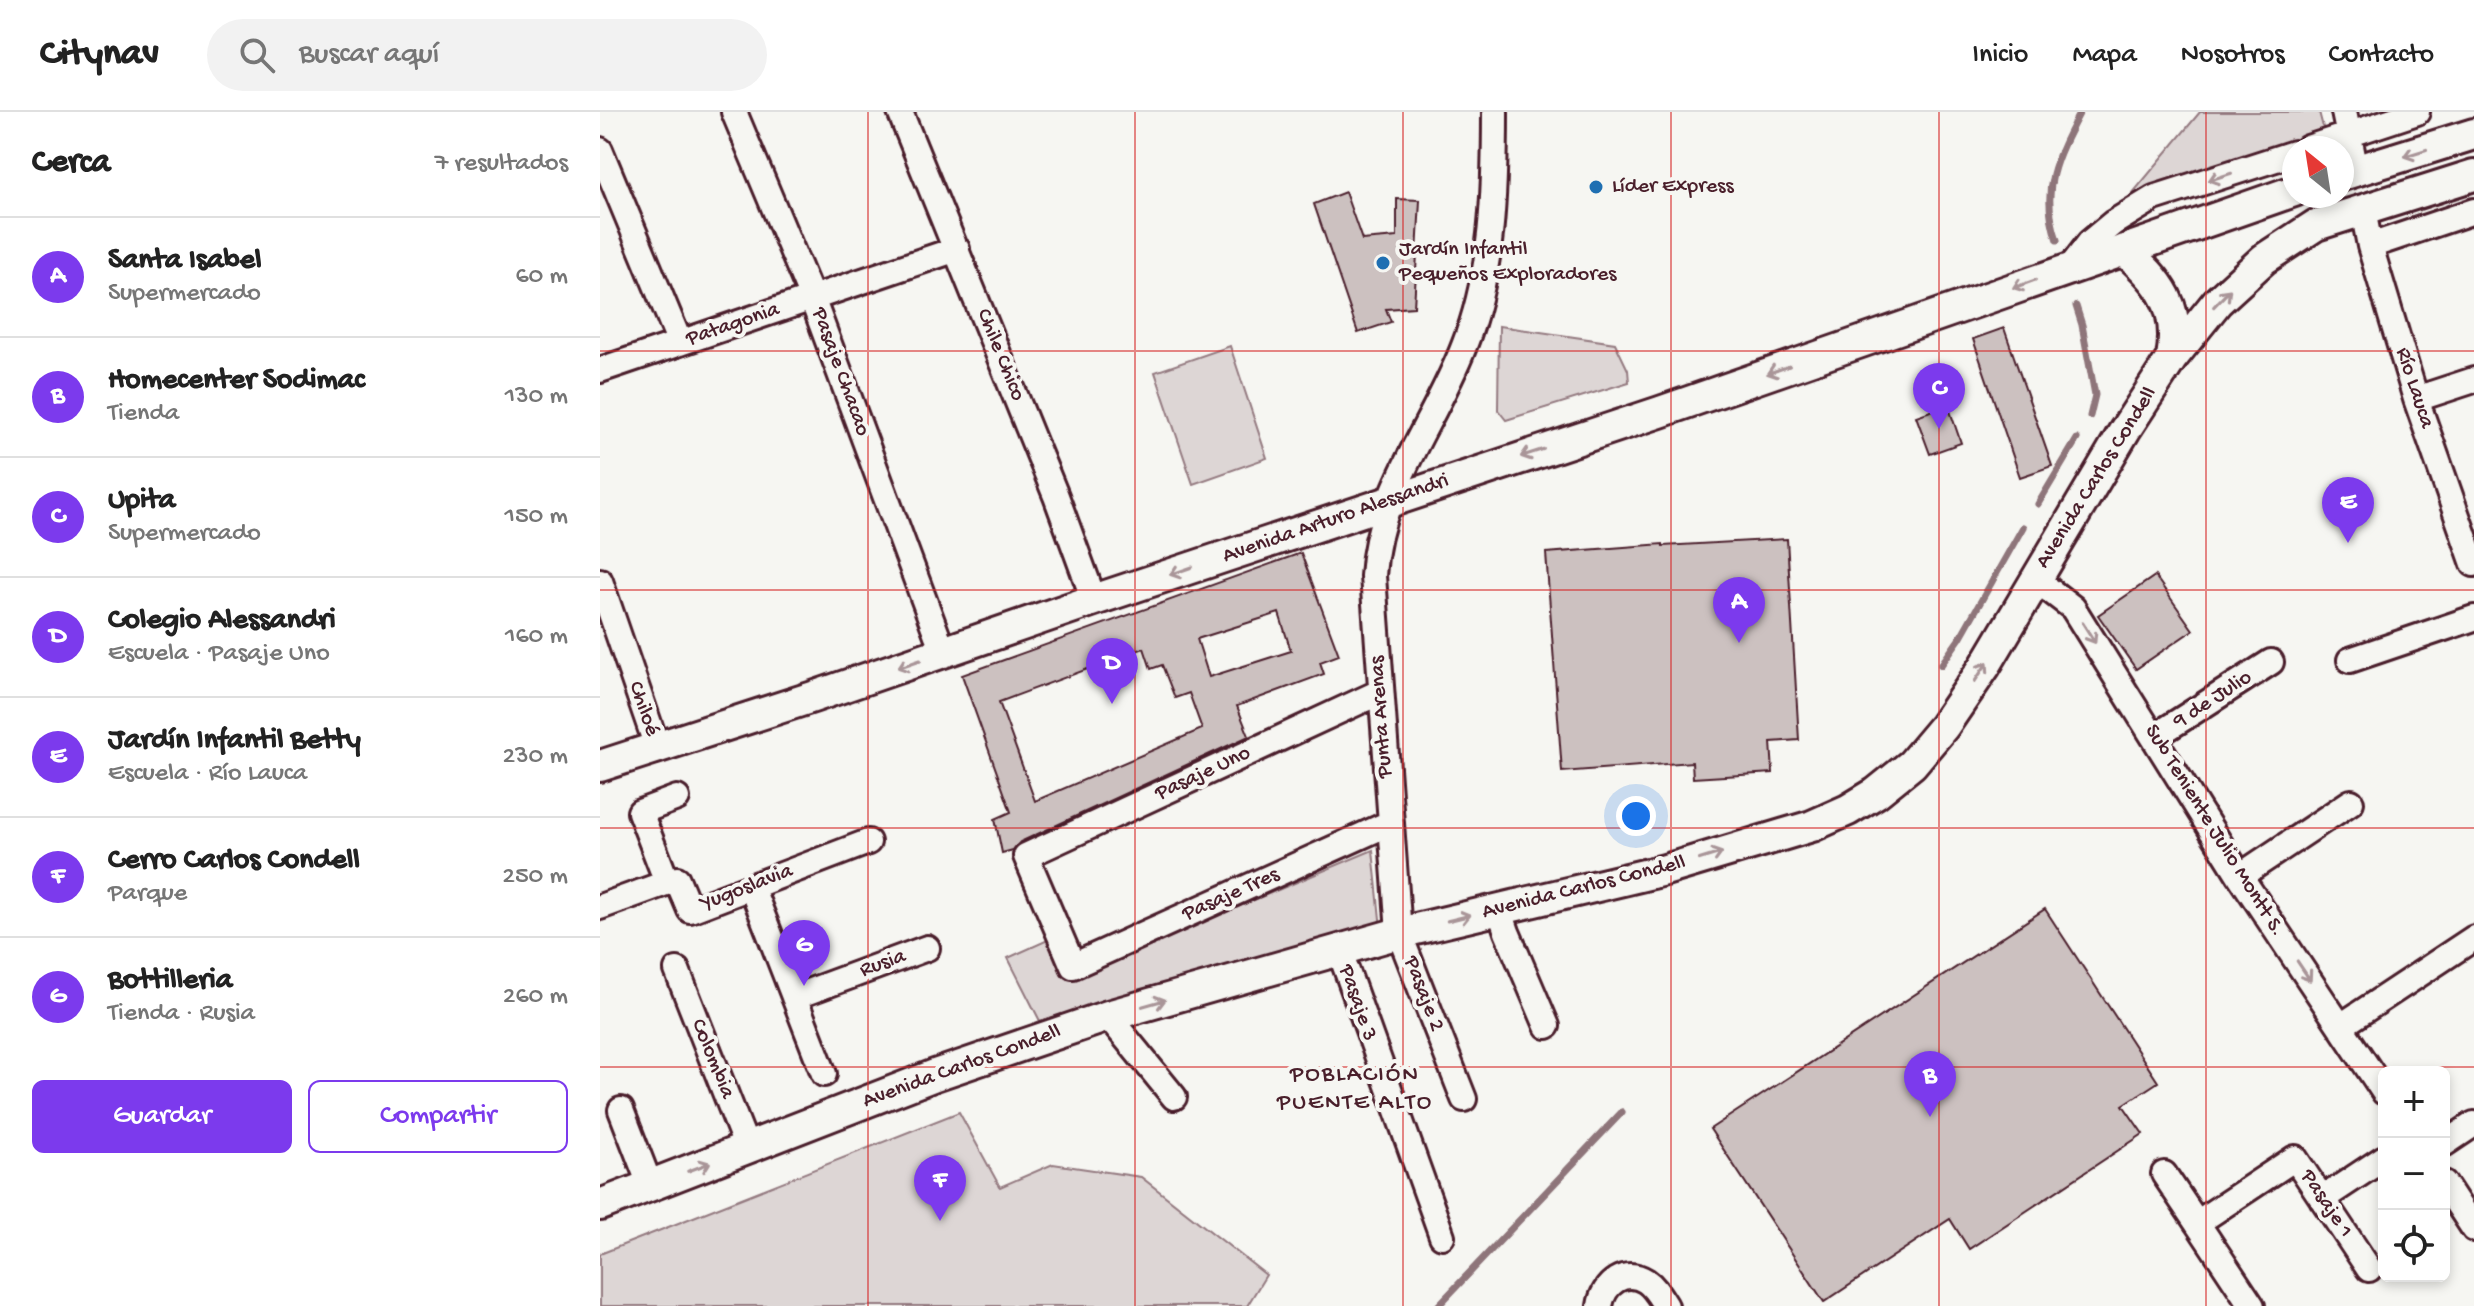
<!DOCTYPE html>
<html lang="es">
<head>
<meta charset="utf-8">
<style>
	:root { --surface:#fff; --page:#f2f2f2; --text:#222; --muted:#767676; --line:#e0e0e0; --accent:#7c3aed }
	body { margin:0; font-family:"Gochi Hand",sans-serif; background:var(--page); color:var(--text) }
	.controls { position:absolute; right:24px; bottom:24px; display:grid; overflow:hidden; border-radius:12px; box-shadow:0 4px 12px #0003 }
	.controls button { width:72px; height:72px; display:grid; place-items:center; padding:0; border:0; border-bottom:2px solid var(--line); background:var(--surface); color:var(--text); font:40px sans-serif }
	.compass { position:absolute; left:1682px; top:24px; width:72px; height:72px; border-radius:50%; background:var(--surface); box-shadow:0 4px 12px #0003; rotate:330deg }
	.you { position:absolute; left:1036px; top:704px; width:28px; height:28px; margin:-20px; border:6px solid #fff; border-radius:50%; background:#1a73e8; box-shadow:0 0 0 12px #1a73e833 }
	.badge { display:grid; place-items:center; width:52px; height:52px; border-radius:50%; background:var(--accent); color:#fff; font-size:26px; font-weight:700 }
	.pin { position:absolute; translate:-50% -66px; filter:drop-shadow(0 2px 4px #0008) }
	.pin::after { content:''; position:absolute; top:42px; width:28px; height:24px; background:inherit; clip-path:polygon(0 0,100% 0,50% 100%) }
	.list { margin:0; padding:0; list-style:none }
	h2 { display:flex; justify-content:space-between; align-items:center; height:104px; margin:0; padding:0 32px; font-size:34px }
	h2 small { font-size:26px; font-weight:400; color:var(--muted) }
	.list li { display:grid; grid-template-columns:52px 1fr auto; gap:24px; align-items:center; box-sizing:border-box; height:120px; padding:0 32px; border-top:2px solid var(--line) }
	.list b { display:block; font-size:30px; white-space:nowrap }
	.list p { margin:0; font-size:26px; white-space:nowrap; color:var(--muted) }
	.list em { font-size:26px; font-style:normal; color:var(--muted) }
	.actions { display:flex; gap:16px; padding:24px 32px }
	.actions a { flex:1; padding:18px 0; border:2px solid var(--accent); border-radius:12px; text-align:center; font-size:28px; color:var(--accent) }
	.actions .main { background:var(--accent); color:#fff }
	.icon { flex:none; width:44px; height:44px; fill:none; stroke:currentColor; stroke-width:2; stroke-linecap:round; stroke-linejoin:round }
	.map { position:relative; flex:none; width:1874px; height:1194px; overflow:hidden }
	header { display:flex; align-items:center; gap:48px; box-sizing:border-box; height:112px; padding:0 40px; background:var(--surface); border-bottom:2px solid var(--line) }
	header strong { font-size:38px }
	nav { display:flex; gap:44px; margin-inline-start:auto; font-size:28px }
	.search { width:560px; height:72px; background:var(--page); display:flex; align-items:center; gap:20px; box-sizing:border-box; padding:0 28px; border-radius:44px; color:var(--muted); font-size:30px }
	main { display:flex }
	aside { flex:1; background:var(--surface) }
	.map>svg:first-child { display:block }
</style>
</head>
<body>
<header>
<strong>Citynav</strong>
<div class="search"><svg class="icon" aria-label="search" viewBox="0 0 24 24"><circle cx="10" cy="10" r="6"/><path d="M15 15l6 6"/></svg>Buscar aquí</div>
<nav><a>Inicio</a><a>Mapa</a><a>Nosotros</a><a>Contacto</a></nav>
</header>
<main>
<aside>
<h2>Cerca<small>7 resultados</small></h2>
<ul class="list">
<li><span class="badge">A</span><div><b>Santa Isabel</b><p>Supermercado</p></div><em>60 m</em></li>
<li><span class="badge">B</span><div><b>Homecenter Sodimac</b><p>Tienda</p></div><em>130 m</em></li>
<li><span class="badge">C</span><div><b>Upita</b><p>Supermercado</p></div><em>150 m</em></li>
<li><span class="badge">D</span><div><b>Colegio Alessandri</b><p>Escuela · Pasaje Uno</p></div><em>160 m</em></li>
<li><span class="badge">E</span><div><b>Jardín Infantil Betty</b><p>Escuela · Río Lauca</p></div><em>230 m</em></li>
<li><span class="badge">F</span><div><b>Cerro Carlos Condell</b><p>Parque</p></div><em>250 m</em></li>
<li><span class="badge">G</span><div><b>Bottilleria</b><p>Tienda · Rusia</p></div><em>260 m</em></li>
</ul>
<div class="actions"><a class="main">Guardar</a><a>Compartir</a></div>
</aside>
<div class="map">
<svg width="1874" height="1194" viewBox="0 0 1874 1194">
	<rect width="100%" height="100%" fill="#f6f6f2"/>
	<filter id="ink" filterUnits="userSpaceOnUse"><feTurbulence type="fractalNoise" baseFrequency=".0125" numOctaves="2"/><feDisplacementMap in="SourceGraphic" scale="16" xChannelSelector="R" yChannelSelector="G"/><feConvolveMatrix kernelMatrix="1 2 1 2 8 2 1 2 1" color-interpolation-filters="sRGB"/></filter>
	<g filter="url(#ink)">
		<path fill="#ddd6d5" stroke="#947a80" stroke-width="2" d="M 1600,0 L 1719,0 L 1724,19 L 1532,82 Z
			M 899,214 L 1015,231 L 1028,258 L 1029,270 L 906,308 L 898,298 Z
			M 630,234 L 667,346 L 593,372 L 555,260 Z
			M 773,738 L 781,817 L 440,909 L 408,846 L 450,827 L 467,867 Z
			M 359,1000 L 400,1075 L 453,1052 L 541,1065 L 666,1163 L 647,1194 L 0,1194 L 0,1142 Z"/>
		<g fill="none" stroke-linecap="round" stroke-linejoin="round">
			<path stroke="#8e747a" stroke-width="7" d="M 1457,128 C 1439,77 1457,44 1480,0
				M 1476,194 L 1482,213 L 1495,283 L 1490,304
				M 1438,392 L 1477,327
				M 1341,553 L 1360,526 L 1423,415
				M 838,1194 L 1022,1000"/>
		</g>
		<path fill="#ccc1c0" stroke="#4a1f2b" stroke-width="2" fill-rule="evenodd" d="M 745,80 L 762,128 L 797,125 L 797,87 L 820,88 L 814,195 L 786,197 L 791,210 L 758,221 L 714,92 Z
			M 1404,216 L 1452,354 L 1420,365 L 1373,227 Z
			M 1348,293 L 1361,331 L 1330,342 L 1316,304 Z
			M 1187,427 L 1199,628 L 1171,630 L 1173,661 L 1093,666 L 1092,650 L 962,660 L 946,441 L 1063,432 L 1063,434 Z
			M 701,441 L 739,543 L 720,550 L 724,562 L 637,594 L 649,624 L 420,730 L 413,738 L 402,741 L 395,707 L 411,700 L 362,563 ZM 679,501 L 691,539 L 609,565 L 597,527 ZM 544,536 L 551,557 L 562,553 L 575,586 L 589,581 L 602,617 L 435,689 L 399,590 Z
			M 1555,464 L 1593,518 L 1536,557 L 1498,503 Z
			M 1445,797 L 1558,970 L 1523,993 L 1543,1022 L 1369,1137 L 1350,1107 L 1224,1190 L 1110,1017 Z"/>
		<g fill="none" stroke-linecap="round" stroke-linejoin="round">
			<defs>
				<path id="minor" d="M 134,0 L 212,186 L 337,523
					M 300,0 L 456,384 L 494,488
					M 1744,0 L 1756,59
					M 1708,36 L 1817,0
					M 0,38 L 80,231
					M 1763,98 L 1770,134 L 1816,287 L 1874,452
					M 1770,134 L 1874,99
					M 1470,156 L 1490,130 L 1513,111 L 1554,86 L 1694,41
					M 0,258 L 357,137
					M 1816,287 L 1874,268
					M 1435,467 L 1473,496 L 1640,764 L 1784,980
					M 0,469 L 57,635
					M 1750,548 L 1874,506
					M 780,580 L 426,744 L 473,854 L 790,711
					M 1554,625 L 1671,550
					M 1640,764 L 1751,690
					M 67,770 L 40,700 L 77,686
					M 151,774 L 224,962
					M 0,795 L 77,767 L 90,798 L 268,730
					M 899,796 L 907,820 L 947,914
					M 739,837 L 842,1124
					M 77,858 L 147,1036
					M 194,885 L 327,836
					M 508,904 L 574,985
					M 1741,914 L 1874,826
					M 864,987 L 799,821 L 773,464 C 778,378 834,312 864,234 C 893,161 895,78 895,0
					M 21,998 L 50,1073
					M 1844,1032 L 1874,1012
					M 1564,1062 L 1597,1111
					M 1844,1071 L 1874,1117
					M 1722,1087 L 1784,1046
					M 1000,1194 C 1003,1172 1025,1155 1046,1169 C 1055,1175 1060,1185 1066,1194
					M 1652,1194 L 1597,1111 L 1695,1046 L 1769,1157"/>
				<path id="major" d="M 1742,63 L 1874,22
					M 1524,138 C 1561,170 1581,195 1572,246
					M 0,654 L 213,585 L 494,488 L 1060,300 L 1694,79
					M 0,1093 L 335,963 L 508,904 L 799,821 L 1065,758 L 1212,714 L 1248,698 L 1276,681 L 1312,652 L 1344,614 L 1385,554 L 1525,318 L 1572,246 L 1617,190 L 1664,147 L 1716,113 L 1874,63"/>
			</defs>
			<use href="#minor" stroke="#4a1f2b" stroke-width="30"/>
			<use href="#major" stroke="#4a1f2b" stroke-width="36"/>
			<use href="#minor" stroke="#f6f6f2" stroke-width="24"/>
			<use href="#major" stroke="#f6f6f2" stroke-width="30"/>
		</g>
		<defs><path id="oneway-shaft" d="M-6 0H5M1.5-3L5.5 0L1.5 3" fill="none" stroke-width="1.6" stroke-linecap="round" stroke-linejoin="round" transform="scale(2)"/></defs>
		<g stroke="#a99598">
			<use href="#oneway-shaft" transform="translate(1815 41) rotate(163)"/>
			<use href="#oneway-shaft" transform="translate(1620 65) rotate(162)"/>
			<use href="#oneway-shaft" transform="translate(1424 172) rotate(160)"/>
			<use href="#oneway-shaft" transform="translate(1622 186) rotate(-46)"/>
			<use href="#oneway-shaft" transform="translate(1178 258) rotate(161)"/>
			<use href="#oneway-shaft" transform="translate(932 341) rotate(162)"/>
			<use href="#oneway-shaft" transform="translate(581 459) rotate(161)"/>
			<use href="#oneway-shaft" transform="translate(1489 521) rotate(58)"/>
			<use href="#oneway-shaft" transform="translate(309 552) rotate(161)"/>
			<use href="#oneway-shaft" transform="translate(1381 560) rotate(-57)"/>
			<use href="#oneway-shaft" transform="translate(1111 744) rotate(-17)"/>
			<use href="#oneway-shaft" transform="translate(859 806) rotate(-14)"/>
			<use href="#oneway-shaft" transform="translate(1704 859) rotate(56)"/>
			<use href="#oneway-shaft" transform="translate(554 891) rotate(-16)"/>
			<use href="#oneway-shaft" transform="translate(99 1055) rotate(-21)"/>
		</g>
	</g>
	<path fill="none" stroke="#d62828" stroke-width="2" stroke-opacity="0.55" d="M 268,0 L 268,1194M 535,0 L 535,1194M 803,0 L 803,1194M 1071,0 L 1071,1194M 1339,0 L 1339,1194M 1606,0 L 1606,1194M 0,239 L 1874,239M 0,478 L 1874,478M 0,716 L 1874,716M 0,955 L 1874,955"/>
	<g fill="#1f6fb2" stroke="#f6f6f2" stroke-width="3">
		<circle cx="996" cy="75" r="8"/>
		<circle cx="783" cy="151" r="8"/>
	</g>
	<g text-anchor="middle" dominant-baseline="central" stroke-width="8" stroke-linejoin="round" paint-order="stroke">
		<g font-size="22" fill="#4a1f2b" stroke="#f6f6f2" text-anchor="start">
			<text x="1012" y="75">Líder Express</text>
			<text x="799" y="138">Jardín Infantil<tspan x="799" dy="25">Pequeños Exploradores</tspan></text>
		</g>
		<g font-size="22" fill="#4a1f2b" stroke="#f6f6f2">
			<text transform="translate(133 213) rotate(-19)">Patagonia</text>
			<text transform="translate(400 243) rotate(68)">Chile Chico</text>
			<text transform="translate(240 260) rotate(70)">Pasaje Chacao</text>
			<text transform="translate(1814 276) rotate(72)">Río Lauca</text>
			<text transform="translate(1497 366) rotate(-58)">Avenida Carlos Condell</text>
			<text transform="translate(736 407) rotate(-19)">Avenida Arturo Alessandri</text>
			<text transform="translate(1613 588) rotate(-33)">9 de Julio</text>
			<text transform="translate(43 597) rotate(71)">Chiloé</text>
			<text transform="translate(782 605) rotate(-94)">Punta Arenas</text>
			<text transform="translate(603 662) rotate(-25)">Pasaje Uno</text>
			<text transform="translate(1614 719) rotate(58)">Sub Teniente Julio Montt S.</text>
			<text transform="translate(147 776) rotate(-21)">Yugoslavia</text>
			<text transform="translate(984 776) rotate(-14)">Avenida Carlos Condell</text>
			<text transform="translate(631 783) rotate(-24)">Pasaje Tres</text>
			<text transform="translate(283 852) rotate(-20)">Rusia</text>
			<text transform="translate(823 882) rotate(69)">Pasaje 2</text>
			<text transform="translate(757 891) rotate(71)">Pasaje 3</text>
			<text transform="translate(112 947) rotate(68)">Colombia</text>
			<text transform="translate(362 955) rotate(-20)">Avenida Carlos Condell</text>
			<text transform="translate(1726 1092) rotate(56)">Pasaje 1</text>
		</g>
		<g font-size="24" letter-spacing="2" fill="#4a1f2b" stroke="#f6f6f2">
			<text x="755" y="963">POBLACIÓN<tspan x="755" dy="28">PUENTE ALTO</tspan></text>
		</g>
	</g>
</svg>
<div class="controls">
<button>+</button>
<button>−</button>
<button><svg class="icon" aria-label="locate" viewBox="0 0 24 24"><circle cx="12" cy="12" r="6"/><path d="M12 2v4M12 18v4M2 12h4M18 12h4"/></svg></button>
</div>
<svg class="compass" viewBox="-18 -18 36 36"><path d="M0-13l5 13h-10z" fill="#e53935"/><path d="M0 13l5-13h-10z" fill="#767676"/></svg>
<div class="you"></div>
<div class="pin badge" style="left:1139px;top:531px">A</div>
<div class="pin badge" style="left:1330px;top:1005px">B</div>
<div class="pin badge" style="left:1339px;top:317px">C</div>
<div class="pin badge" style="left:512px;top:592px">D</div>
<div class="pin badge" style="left:1748px;top:431px">E</div>
<div class="pin badge" style="left:340px;top:1109px">F</div>
<div class="pin badge" style="left:204px;top:874px">G</div>
</div>
</main>
</body>
</html>
